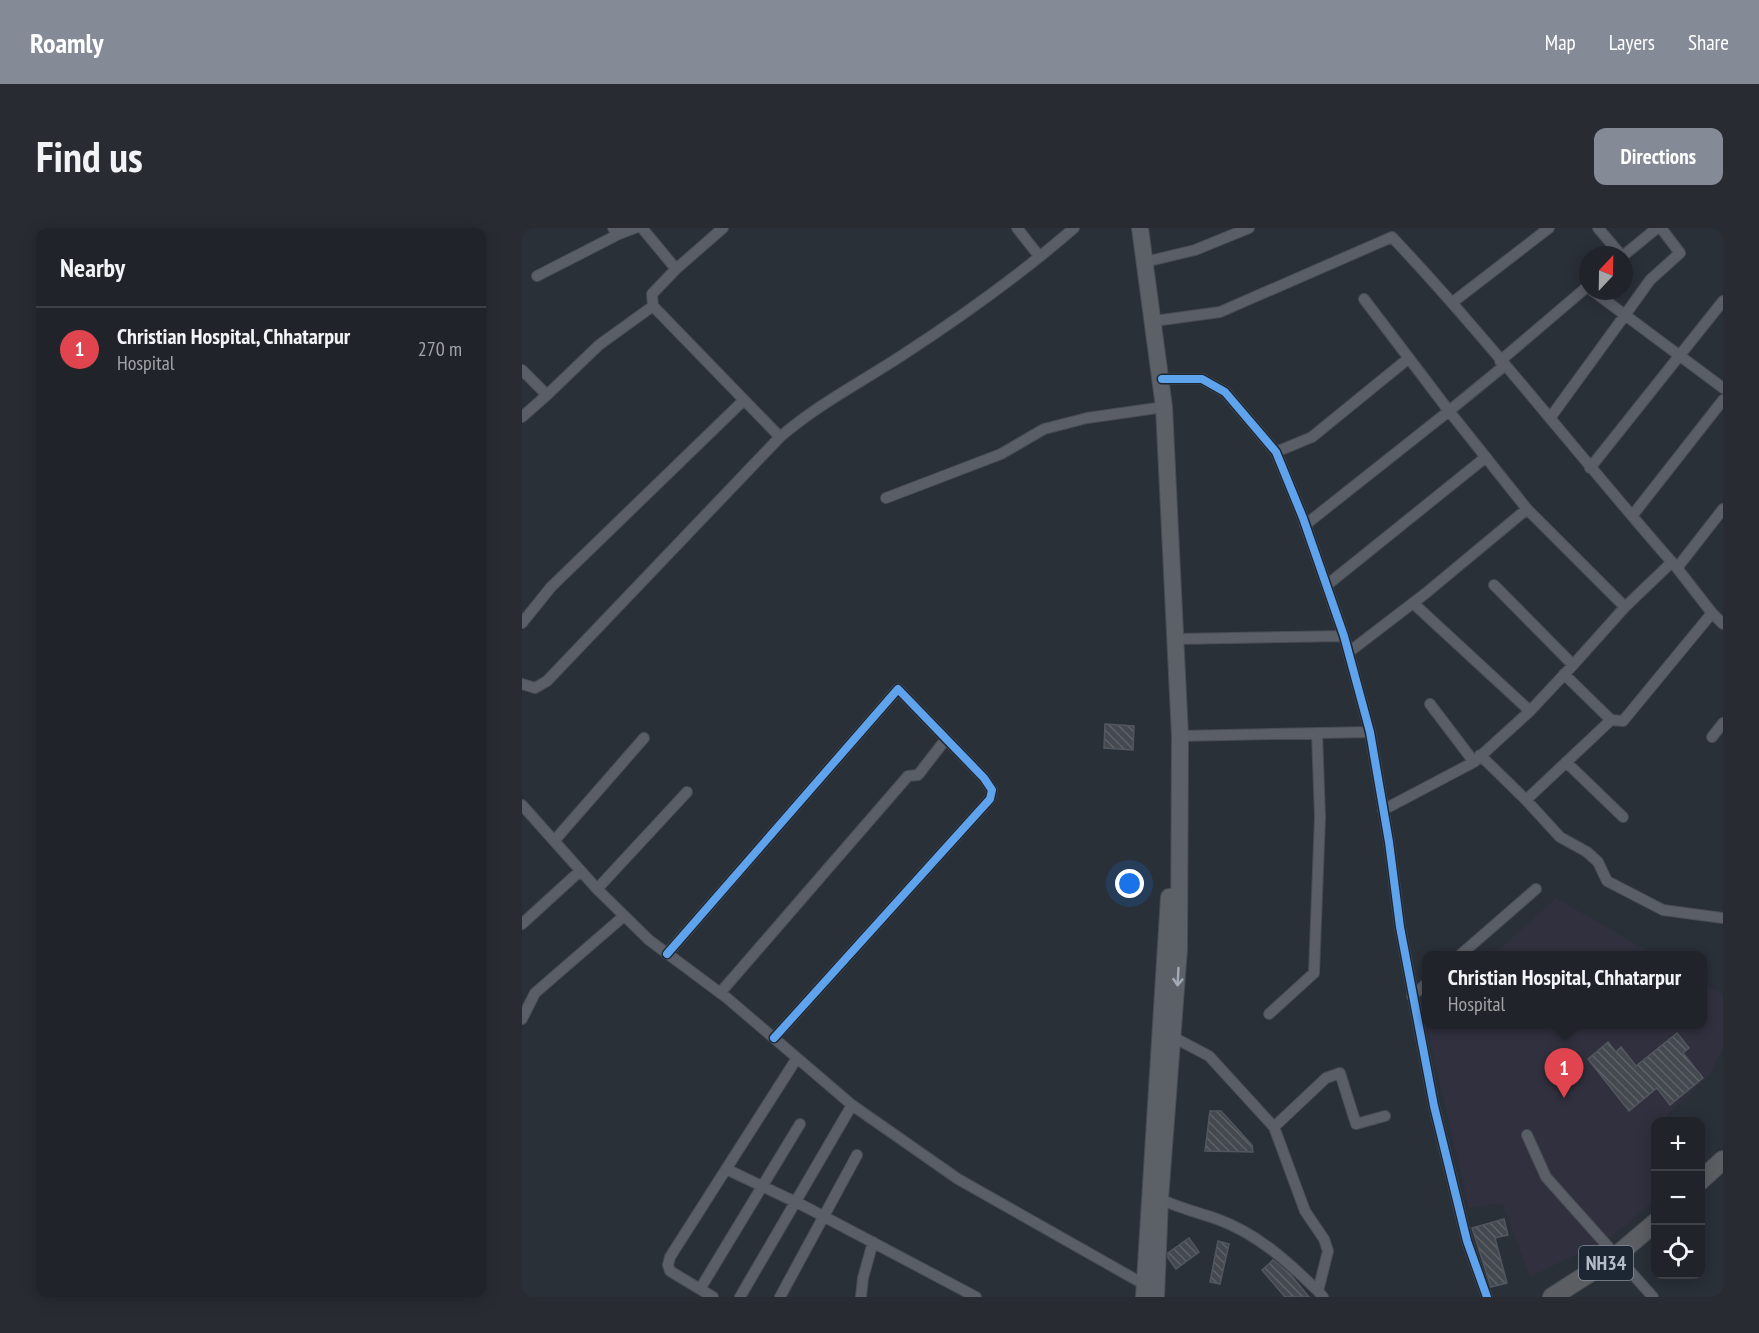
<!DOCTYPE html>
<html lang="en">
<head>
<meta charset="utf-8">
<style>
	:root { --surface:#20242a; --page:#282c32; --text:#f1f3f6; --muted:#a2a4a8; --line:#3d4147; --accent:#848b96 }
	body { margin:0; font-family:"PT Sans Narrow",sans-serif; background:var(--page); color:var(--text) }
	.controls { position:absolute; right:18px; bottom:18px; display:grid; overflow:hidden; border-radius:12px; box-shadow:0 3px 15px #0003 }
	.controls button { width:54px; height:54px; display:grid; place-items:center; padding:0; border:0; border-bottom:2px solid var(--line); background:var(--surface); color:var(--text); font:30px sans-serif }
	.compass { position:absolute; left:1057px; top:18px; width:54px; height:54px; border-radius:50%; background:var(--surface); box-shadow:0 3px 15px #0003; rotate:22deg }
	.you { position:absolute; left:608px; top:656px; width:21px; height:21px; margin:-15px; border:4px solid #fff; border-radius:50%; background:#1a73e8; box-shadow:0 0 0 9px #1a73e833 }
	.badge { display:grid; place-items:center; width:39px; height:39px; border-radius:50%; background:var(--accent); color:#fff; font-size:20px; font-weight:700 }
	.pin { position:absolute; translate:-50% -50px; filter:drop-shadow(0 2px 3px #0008) }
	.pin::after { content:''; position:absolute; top:32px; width:21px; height:18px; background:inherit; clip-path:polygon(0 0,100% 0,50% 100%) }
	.popup { position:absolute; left:900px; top:723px; width:285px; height:78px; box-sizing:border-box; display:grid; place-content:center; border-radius:12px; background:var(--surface); filter:drop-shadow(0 2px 4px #0005); font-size:20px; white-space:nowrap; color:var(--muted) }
	.popup b { font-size:22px; color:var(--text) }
	.popup::after { content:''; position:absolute; left:50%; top:100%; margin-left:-12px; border:12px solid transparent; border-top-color:var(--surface) }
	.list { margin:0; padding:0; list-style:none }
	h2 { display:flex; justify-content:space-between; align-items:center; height:78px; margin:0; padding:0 24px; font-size:26px }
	h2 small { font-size:20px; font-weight:400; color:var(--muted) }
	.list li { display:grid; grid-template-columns:39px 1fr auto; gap:18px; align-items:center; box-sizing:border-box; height:84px; padding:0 24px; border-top:2px solid var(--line) }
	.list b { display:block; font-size:22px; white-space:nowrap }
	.list p { margin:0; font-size:20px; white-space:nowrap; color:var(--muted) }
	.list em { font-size:20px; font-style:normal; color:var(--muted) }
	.icon { flex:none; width:33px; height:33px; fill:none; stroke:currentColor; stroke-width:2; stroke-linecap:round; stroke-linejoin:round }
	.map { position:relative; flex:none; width:1201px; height:1069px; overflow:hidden; border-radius:12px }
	header { display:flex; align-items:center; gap:36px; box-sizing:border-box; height:84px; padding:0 30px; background:var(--accent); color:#fff }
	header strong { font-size:28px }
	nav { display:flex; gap:33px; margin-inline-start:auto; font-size:21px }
	.intro { display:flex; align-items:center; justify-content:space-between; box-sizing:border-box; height:144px; padding:0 36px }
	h1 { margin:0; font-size:42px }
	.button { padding:15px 27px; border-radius:12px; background:var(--accent); color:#fff; font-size:21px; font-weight:700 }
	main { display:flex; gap:36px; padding:0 36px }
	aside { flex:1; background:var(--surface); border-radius:12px; box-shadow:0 3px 15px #0003 }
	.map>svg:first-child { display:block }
</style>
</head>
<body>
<header>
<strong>Roamly</strong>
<nav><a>Map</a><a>Layers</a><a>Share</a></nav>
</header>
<div class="intro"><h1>Find us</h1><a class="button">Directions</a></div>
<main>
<aside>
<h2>Nearby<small></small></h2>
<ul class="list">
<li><span class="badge" style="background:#e0444e">1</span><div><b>Christian Hospital, Chhatarpur</b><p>Hospital</p></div><em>270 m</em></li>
</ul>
</aside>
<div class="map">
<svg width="1201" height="1069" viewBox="0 0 1201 1069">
	<defs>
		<pattern id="building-back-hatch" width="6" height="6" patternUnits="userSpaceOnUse" patternTransform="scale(1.5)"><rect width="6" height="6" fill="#444950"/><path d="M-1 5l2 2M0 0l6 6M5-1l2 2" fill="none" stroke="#5d6168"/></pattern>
	</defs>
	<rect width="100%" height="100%" fill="#2a3038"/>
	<path fill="#31303e" d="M 1034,670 L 1133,727 L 971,727 Z
		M 1180,755 L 1201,767 L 1201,819 L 1187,847 L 1140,893 L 1134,894 L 1133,899 L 1129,904 L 1133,907 L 1133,972 L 1088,1010 L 1008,1049 L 980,975 L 947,980 L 904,797 L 1180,796 Z"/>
	<path fill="url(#building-back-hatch)" stroke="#52575f" stroke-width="1.5" d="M 583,496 L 612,498 L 611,522 L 582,520 Z
		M 1155,805 L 1167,820 L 1161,825 L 1181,850 L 1148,877 L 1135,860 L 1107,883 L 1066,831 L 1086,814 L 1094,824 L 1099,819 L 1114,838 Z
		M 688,883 L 699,883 L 730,917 L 731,924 L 683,923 Z
		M 982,991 L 986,1007 L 973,1010 L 985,1055 L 969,1059 L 950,1000 Z
		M 667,1010 L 677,1024 L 654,1041 L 646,1030 L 646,1025 Z
		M 696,1013 L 707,1016 L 698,1056 L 688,1054 Z
		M 751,1032 L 769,1047 L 787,1069 L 763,1069 L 740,1042 Z"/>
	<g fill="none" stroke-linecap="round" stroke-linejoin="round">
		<defs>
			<path id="minor" d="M 495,0 L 517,28
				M 1076,0 L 1099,27
				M 97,6 L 113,0
				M 1102,27 L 1135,0
				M 623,34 L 673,22 L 727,0
				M 154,41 L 201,0
				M 15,48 L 97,6 L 91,0
				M 1071,63 L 1103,87 L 1128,52 L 1158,25 L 1139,0
				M 842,71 L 927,183 L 982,138
				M 931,74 L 1027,0
				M 632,93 L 698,84 L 870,9 C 970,115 1059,231 1155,340 L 1201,281
				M 978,133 L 1066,58
				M 0,142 L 25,167 L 0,189
				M 640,151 L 680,151 L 703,164 L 754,224 L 781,290 L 822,408 L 848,504 L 867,614 L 878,699 L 912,878 L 945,1013 L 965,1069
				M 25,167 L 77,117 L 131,78
				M 1028,190 L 1103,87 L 1201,160
				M 258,209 C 298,175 336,156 379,128 C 439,89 498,47 552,0
				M 754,224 L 790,209 L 887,130
				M 1068,240 L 1201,73
				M 364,270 L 479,226 L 522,201 L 565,190 L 642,179
				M 1110,288 L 1201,172
				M 783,297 L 927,183 L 1005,281 L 1103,379 L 1150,334
				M 805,357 L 964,229
				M 972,357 L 1051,437 L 1103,379
				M 891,375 L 1008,483 L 1051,437
				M 1190,385 L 1201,396
				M 0,395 L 29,359 L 222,172
				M 654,411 L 822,408
				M 827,424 L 904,365 L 1005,281
				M 1042,446 L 1089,492 L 1101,493 L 1190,385 L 1155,340
				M 0,456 L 13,460 L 25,453 L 258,209 L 131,78 L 130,66 L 154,41 L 120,0
				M 908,476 L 952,534 L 1008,483
				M 658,508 L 848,504
				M 1190,509 L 1201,495
				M 958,527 L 1004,572 L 1089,492
				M 1044,534 L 1101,589
				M 1004,572 L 1038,609 L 1065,624 L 1076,634 L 1085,653 L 1141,682 L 1201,690
				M 0,577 L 75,661 L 127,712 L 205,770 L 330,877 L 436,951 L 625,1058
				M 861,582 L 952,534
				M 32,613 L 122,510
				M 75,661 L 165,564
				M 0,696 L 58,643
				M 145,726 L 376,461 L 462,550 L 470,562 L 468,571 L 252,810
				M 937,728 L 1014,661
				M 198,765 L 386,548 L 396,547 L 424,511
				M 890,768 L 904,756
				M 747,786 L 792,745 L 798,589 L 795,505
				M 0,791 L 13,765 L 102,688
				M 651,809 L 687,828 L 752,899 L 783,983 L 802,1011 L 806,1023 L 796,1063 L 801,1069
				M 752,899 L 804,850 L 818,845 L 834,896 L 863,888
				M 1005,907 L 1024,949 L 1131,1069
				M 204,941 L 282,978 L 454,1069
				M 638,971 C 657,980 675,984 695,991 C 736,1006 765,1033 796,1063
				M 178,1061 L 278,896
				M 191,1069 L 148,1043 L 146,1037 L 148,1029 L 275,830
				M 218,1069 L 330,877
				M 258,1069 L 335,927
				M 339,1069 L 341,1050 L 351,1014"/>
			<path id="primary" d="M 618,0 L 642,179 L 658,508 L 657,721 L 638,971 L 634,1069
				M 622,1069 L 647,669"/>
			<path id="trunk" d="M 1178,953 L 1201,932
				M 1030,1069 L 1094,1028 L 1134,994"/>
		</defs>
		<use href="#minor" stroke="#484c53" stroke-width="12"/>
		<use href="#primary" stroke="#484c55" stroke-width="18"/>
		<use href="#trunk" stroke="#474c53" stroke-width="20"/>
		<use href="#minor" stroke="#5a5e66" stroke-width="10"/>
		<use href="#primary" stroke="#5c6168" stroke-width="16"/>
		<use href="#trunk" stroke="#5b5f64" stroke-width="18"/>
		<defs>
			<path id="cycleway" d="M 640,151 L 680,151 L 703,164 L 754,224 L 781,290 L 822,408 L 848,504 L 867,614 L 878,699 L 912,878 L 945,1013 L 965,1069
				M 145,726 L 376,461 L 462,550 L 470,562 L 468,571 L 252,810"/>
		</defs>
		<use href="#cycleway" stroke="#1d2633" stroke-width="11"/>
		<use href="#cycleway" stroke="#60a3ed" stroke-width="8"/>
	</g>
	<defs><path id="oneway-shaft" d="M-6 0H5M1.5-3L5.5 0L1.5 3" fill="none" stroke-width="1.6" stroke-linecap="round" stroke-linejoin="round" transform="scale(1.5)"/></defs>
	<use stroke="#a2aab6" href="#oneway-shaft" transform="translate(656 749) rotate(93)"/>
	<g text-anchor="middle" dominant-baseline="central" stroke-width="4.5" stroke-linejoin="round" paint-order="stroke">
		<rect fill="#1d2633" stroke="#878f9c" stroke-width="1.5" x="1057" y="1018" width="54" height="34" rx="4.5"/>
		<g font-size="20" font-weight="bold" fill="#b4bcc9">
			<text x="1084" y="1035">NH34</text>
		</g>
	</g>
</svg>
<div class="controls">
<button>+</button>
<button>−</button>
<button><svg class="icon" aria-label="locate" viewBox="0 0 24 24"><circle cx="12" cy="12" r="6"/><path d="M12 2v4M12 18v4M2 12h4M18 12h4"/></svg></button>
</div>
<svg class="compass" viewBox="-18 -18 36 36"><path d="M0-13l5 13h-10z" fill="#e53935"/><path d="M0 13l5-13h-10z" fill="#a2a4a8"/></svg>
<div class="you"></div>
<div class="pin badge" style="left:1042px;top:870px;background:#e0444e">1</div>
<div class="popup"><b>Christian Hospital, Chhatarpur</b>Hospital</div>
</div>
</main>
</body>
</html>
